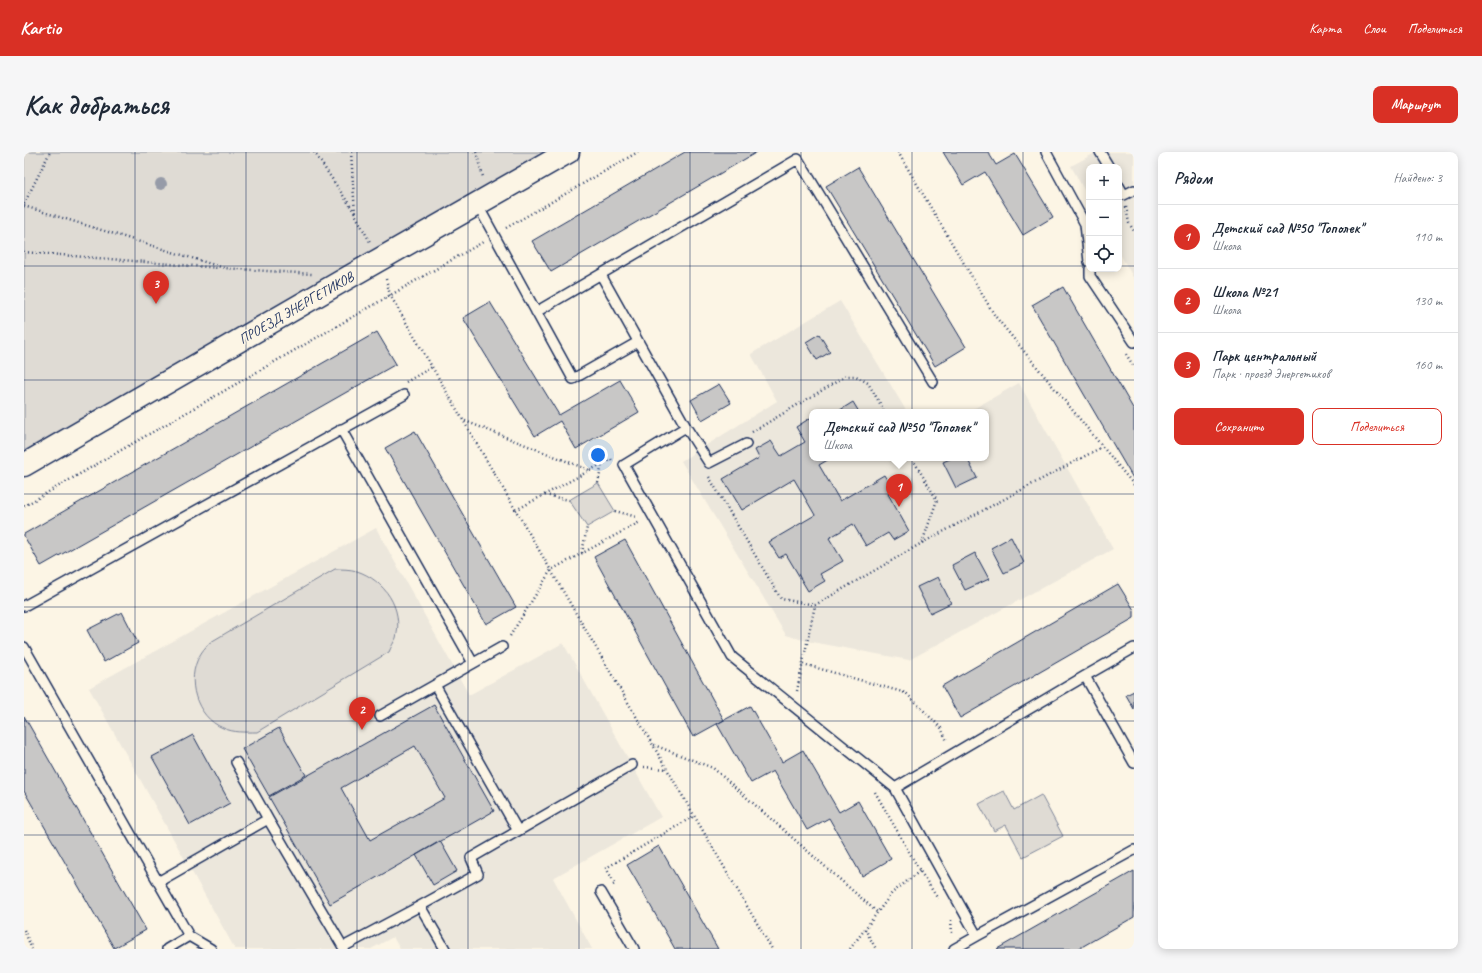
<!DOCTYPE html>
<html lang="ru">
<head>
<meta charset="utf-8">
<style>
	:root { --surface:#fff; --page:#f6f6f7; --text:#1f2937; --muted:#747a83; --line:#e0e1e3; --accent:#d93025 }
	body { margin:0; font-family:Caveat,sans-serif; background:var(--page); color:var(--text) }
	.controls { position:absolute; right:12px; top:12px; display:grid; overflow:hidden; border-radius:8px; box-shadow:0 2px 10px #0003 }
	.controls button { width:36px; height:36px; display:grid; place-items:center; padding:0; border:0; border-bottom:1px solid var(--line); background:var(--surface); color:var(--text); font:20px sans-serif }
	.you { position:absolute; left:574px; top:303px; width:14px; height:14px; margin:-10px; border:3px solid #fff; border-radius:50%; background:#1a73e8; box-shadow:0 0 0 6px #1a73e833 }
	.badge { display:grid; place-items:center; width:26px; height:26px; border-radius:50%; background:var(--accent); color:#fff; font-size:13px; font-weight:700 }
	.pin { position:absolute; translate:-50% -33px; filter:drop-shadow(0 1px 2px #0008) }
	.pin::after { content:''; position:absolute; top:21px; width:14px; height:12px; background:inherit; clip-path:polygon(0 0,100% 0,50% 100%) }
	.popup { position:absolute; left:785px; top:257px; width:180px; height:52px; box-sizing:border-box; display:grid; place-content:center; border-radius:8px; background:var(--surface); filter:drop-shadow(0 1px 3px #0005); font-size:13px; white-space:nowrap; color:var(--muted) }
	.popup b { font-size:15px; color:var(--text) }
	.popup::after { content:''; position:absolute; left:50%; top:100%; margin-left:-8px; border:8px solid transparent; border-top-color:var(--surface) }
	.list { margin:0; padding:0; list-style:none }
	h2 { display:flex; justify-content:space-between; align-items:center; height:52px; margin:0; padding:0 16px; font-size:17px }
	h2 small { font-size:13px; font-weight:400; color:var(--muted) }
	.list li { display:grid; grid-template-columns:26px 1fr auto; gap:12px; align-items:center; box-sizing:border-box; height:64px; padding:0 16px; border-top:1px solid var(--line) }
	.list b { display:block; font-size:15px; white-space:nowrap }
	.list p { margin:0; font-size:13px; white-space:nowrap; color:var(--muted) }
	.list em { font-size:13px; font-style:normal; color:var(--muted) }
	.actions { display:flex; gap:8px; padding:12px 16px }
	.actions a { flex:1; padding:9px 0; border:1px solid var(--accent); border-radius:8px; text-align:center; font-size:14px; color:var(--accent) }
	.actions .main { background:var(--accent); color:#fff }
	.icon { flex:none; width:22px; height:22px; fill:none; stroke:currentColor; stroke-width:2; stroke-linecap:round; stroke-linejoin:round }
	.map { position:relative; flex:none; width:1110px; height:797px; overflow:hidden; border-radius:8px }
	header { display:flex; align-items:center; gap:24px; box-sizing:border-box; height:56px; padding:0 20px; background:var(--accent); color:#fff }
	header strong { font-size:19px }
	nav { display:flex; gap:22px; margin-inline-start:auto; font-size:14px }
	.intro { display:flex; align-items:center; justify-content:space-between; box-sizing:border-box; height:96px; padding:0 24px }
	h1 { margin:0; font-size:28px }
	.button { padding:10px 18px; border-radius:8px; background:var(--accent); color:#fff; font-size:14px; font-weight:700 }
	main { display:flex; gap:24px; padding:0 24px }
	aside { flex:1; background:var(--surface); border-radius:8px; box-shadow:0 2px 10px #0003 }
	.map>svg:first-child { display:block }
</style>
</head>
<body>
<header>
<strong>Kartio</strong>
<nav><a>Карта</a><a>Слои</a><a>Поделиться</a></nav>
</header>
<div class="intro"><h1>Как добраться</h1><a class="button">Маршрут</a></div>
<main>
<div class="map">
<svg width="1110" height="797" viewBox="0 0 1110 797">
	<rect width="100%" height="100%" fill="#fcf5e5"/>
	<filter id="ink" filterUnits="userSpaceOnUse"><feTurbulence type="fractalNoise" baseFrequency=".025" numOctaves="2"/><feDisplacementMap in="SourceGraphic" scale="8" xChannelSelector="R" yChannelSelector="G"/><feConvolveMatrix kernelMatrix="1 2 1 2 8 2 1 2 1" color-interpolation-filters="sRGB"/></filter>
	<g filter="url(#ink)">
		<path fill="#ece7dc" d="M 1073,0 L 1110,0 L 1110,127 L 1095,100 L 1095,15 L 1065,15 L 1065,47 L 1047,14 Z
			M 816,149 L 883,260 L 788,260 L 788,306 L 962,306 L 962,260 L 944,260 L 995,231 L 1089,397 L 885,508 L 783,489 L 762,483 L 657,309 L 753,249 L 727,202 Z
			M 352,376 L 445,543 L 539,491 L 637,665 L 529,726 L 568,797 L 376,797 L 369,785 L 347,797 L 211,797 L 65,536 Z"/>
		<path fill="#dfdbd4" stroke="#7d8599" d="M 0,0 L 529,0 L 0,304 Z
			M 574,331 L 591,359 L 563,375 L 545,348 Z
			M 311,417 C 318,417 326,417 333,419 C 360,428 380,456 372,486 C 370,490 367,495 365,500 L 233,580 C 221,580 210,581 199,576 C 172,565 161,528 176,503 C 178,499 182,495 185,491 Z
			M 980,639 L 990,658 L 1017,643 L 1039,684 L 999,705 L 982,673 L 970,679 L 955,652 Z"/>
		<path fill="#c8c7c6" stroke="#1b2f5e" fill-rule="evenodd" d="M 661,0 L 733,0 L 527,120 L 508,89 Z
			M 919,0 L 964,0 L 972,13 L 991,2 L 1029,65 L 999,83 L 961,20 L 939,33 Z
			M 834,15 L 942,195 L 911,214 L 802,34 Z
			M 1039,135 L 1110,258 L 1110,328 L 1008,153 Z
			M 466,150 L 535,263 L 596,228 L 615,260 L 552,297 L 536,269 L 511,284 L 439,166 Z
			M 353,180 L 372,212 L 17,414 L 0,384 L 0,382 Z
			M 795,182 L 806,200 L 793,208 L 782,190 Z
			M 695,232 L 707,251 L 678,268 L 667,248 Z
			M 829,250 L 835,260 L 813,260 Z
			M 788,265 L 788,306 L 807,306 L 795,313 L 816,349 L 860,323 L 870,339 L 864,342 L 885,379 L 869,388 L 864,381 L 842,394 L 829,372 L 805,386 L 819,409 L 796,422 L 801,429 L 784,439 L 762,402 L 755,406 L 745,390 L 791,363 L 770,327 L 718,358 L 699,327 L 735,306 L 731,298 L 747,289 L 757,304 L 781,290 L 772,275 Z
			M 391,279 L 492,455 L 462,472 L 361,296 Z
			M 928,306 L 943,306 L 953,326 L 932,336 L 919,310 Z
			M 987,385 L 1000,411 L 980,421 L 967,396 Z
			M 601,388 L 700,568 L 669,585 L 570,405 Z
			M 951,401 L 965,427 L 941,438 L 928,413 Z
			M 914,425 L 927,451 L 906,461 L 893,435 Z
			M 1094,432 L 1110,458 L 1110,466 L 936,566 L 918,534 Z
			M 98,460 L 114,491 L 80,510 L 63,478 Z
			M 1110,539 L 1110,557 L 1102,543 Z
			M 410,553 L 470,659 L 306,752 L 245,645 ZM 391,594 L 421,646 L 346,688 L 317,636 Z
			M 726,554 L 758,610 L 779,598 L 815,660 L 834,649 L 867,707 L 838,724 L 805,666 L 783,678 L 749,619 L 727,631 L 693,572 Z
			M 0,564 L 122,778 L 90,796 L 0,639 Z
			M 255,576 L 282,623 L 245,644 L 218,597 Z
			M 169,583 L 206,651 L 166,673 L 128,605 Z
			M 416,689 L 433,719 L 409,733 L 392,703 Z
			M 635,694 L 694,797 L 651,797 L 613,730 L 603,713 Z
			M 1110,719 L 1110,765 L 1054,797 L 973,797 Z"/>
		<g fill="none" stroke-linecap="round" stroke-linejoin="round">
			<defs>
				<path id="lane" d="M 1022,0 L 1061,72 L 1065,110
					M 1076,0 L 1085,15
					M 1095,34 L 1100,43 L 1110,38
					M 453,52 L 549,227 L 614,190
					M 1066,117 L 1066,124 L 1110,190
					M 577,123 L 662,275 L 600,313 L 708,505 L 871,636 L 953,784 L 930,797
					M 512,160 L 774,7 L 909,230
					M 662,275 L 685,311 L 722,292
					M 317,277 L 449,511
					M 0,454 L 380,243
					M 0,495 L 165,784 L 187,797
					M 1061,524 L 1110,496
					M 411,533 L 494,679
					M 356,564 L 478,495
					M 212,610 L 244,667
					M 871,636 L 1061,524 L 1110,611
					M 134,730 L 244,667 L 319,795 L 396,754 L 421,797
					M 577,740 L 610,797
					M 396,754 L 454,722 L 447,706 L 608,613
					M 953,784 L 1110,698
					M 143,797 L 165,784"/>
				<path id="secondary" d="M 0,313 L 325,125 L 544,0"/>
			</defs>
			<use href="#lane" stroke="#1b2f5e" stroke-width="12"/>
			<use href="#secondary" stroke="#1b2f5e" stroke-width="25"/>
			<path stroke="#1b2f5e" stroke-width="2.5" stroke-dasharray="1 3" stroke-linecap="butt" d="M 290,0 L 331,61
				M 327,0 L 331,62 L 346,90
				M 452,0 L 459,25
				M 874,0 L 971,164 L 1110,333
				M 0,52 L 26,0
				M 0,54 L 200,116 L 288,122
				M 1102,55 L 1105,71 L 1110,79
				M 482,76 L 614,0
				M 0,100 L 195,116
				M 362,127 L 366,143 L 748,797
				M 1102,202 L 1110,215
				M 382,230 L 408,215
				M 441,269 L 565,318
				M 728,280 L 822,224 L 832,224 L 844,231 L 861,260
				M 685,325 L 757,447 L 791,453 L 898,391 L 913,348 L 888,306
				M 574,331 L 578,312
				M 521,343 L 545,348
				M 0,354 L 459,90
				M 492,358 L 587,307 L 588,309
				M 591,359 L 613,365
				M 898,391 L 1078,295
				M 558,401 L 563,375
				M 486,484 L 527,418 L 616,370
				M 779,512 L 882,541 L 917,576 L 923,589
				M 773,539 L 791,453
				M 630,593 L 689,616 L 853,760
				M 620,615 L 643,617
				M 851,640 L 896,719 L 914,747
				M 589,733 L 591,732 L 582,716 L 670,664
				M 927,768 L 928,781
				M 841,777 L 852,797
				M 0,778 L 8,797
				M 826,797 L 868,741 L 896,719"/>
			<use href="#lane" stroke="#fcf5e5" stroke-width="9"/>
			<use href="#secondary" stroke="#fcf5e5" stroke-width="22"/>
		</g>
		<circle fill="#969ba8" cx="137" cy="32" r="6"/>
	</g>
	<path fill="none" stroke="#1b2f5e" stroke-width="1" stroke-opacity="0.55" d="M 111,0 L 111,797M 222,0 L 222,797M 333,0 L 333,797M 444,0 L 444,797M 555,0 L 555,797M 666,0 L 666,797M 777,0 L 777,797M 888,0 L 888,797M 999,0 L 999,797M 0,114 L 1065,114M 1095,114 L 1110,114M 0,228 L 1110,228M 0,342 L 1110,342M 0,455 L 1110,455M 0,569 L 1110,569M 0,683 L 1110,683"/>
	<g text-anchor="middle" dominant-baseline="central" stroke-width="3" stroke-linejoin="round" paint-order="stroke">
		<g font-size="14" fill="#1b2f5e" stroke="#fcf5e5">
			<text transform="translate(272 156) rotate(-30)">ПРОЕЗД ЭНЕРГЕТИКОВ</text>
		</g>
	</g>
</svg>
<div class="controls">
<button>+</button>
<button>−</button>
<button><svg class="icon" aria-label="locate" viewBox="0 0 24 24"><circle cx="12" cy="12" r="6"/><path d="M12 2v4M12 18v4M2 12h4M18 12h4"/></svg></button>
</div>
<div class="you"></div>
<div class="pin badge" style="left:875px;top:355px">1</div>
<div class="popup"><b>Детский сад №50 &quot;Тополек&quot;</b>Школа</div>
<div class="pin badge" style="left:338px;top:578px">2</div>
<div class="pin badge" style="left:132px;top:152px">3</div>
</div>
<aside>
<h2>Рядом<small>Найдено: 3</small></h2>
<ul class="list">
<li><span class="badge">1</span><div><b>Детский сад №50 &quot;Тополек&quot;</b><p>Школа</p></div><em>110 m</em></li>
<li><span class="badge">2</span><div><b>Школа №21</b><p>Школа</p></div><em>130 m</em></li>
<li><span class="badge">3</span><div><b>Парк центральный</b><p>Парк · проезд Энергетиков</p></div><em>160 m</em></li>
</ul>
<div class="actions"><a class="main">Сохранить</a><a>Поделиться</a></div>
</aside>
</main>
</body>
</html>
